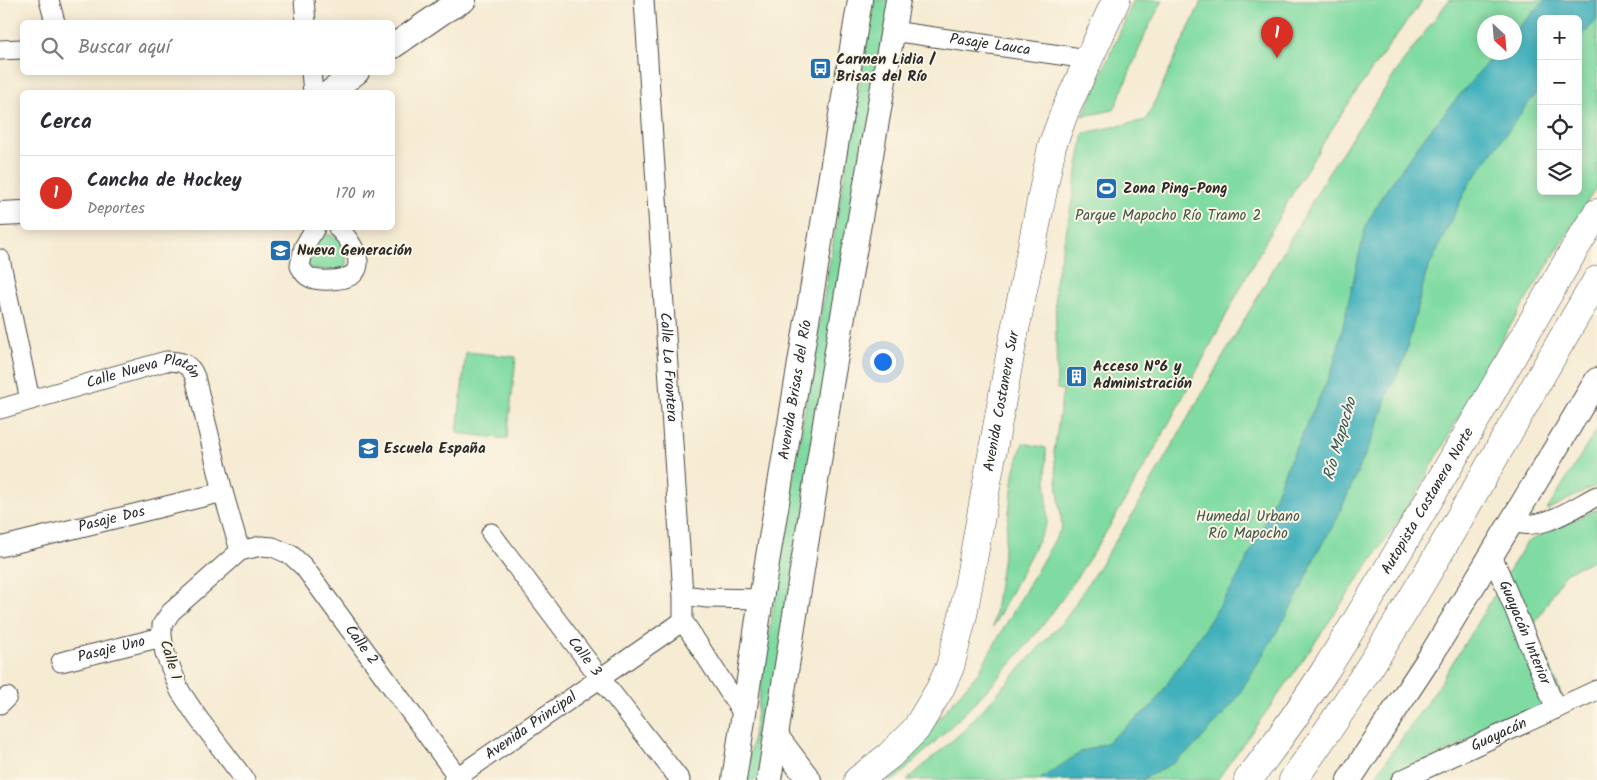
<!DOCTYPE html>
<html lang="es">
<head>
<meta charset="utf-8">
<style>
	:root { --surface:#fff; --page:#f2f2f3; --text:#2b2b33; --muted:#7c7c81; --line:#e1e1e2; --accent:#d93025 }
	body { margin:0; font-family:Kalam,sans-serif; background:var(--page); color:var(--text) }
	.controls { position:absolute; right:15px; top:15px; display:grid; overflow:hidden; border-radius:8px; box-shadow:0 2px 12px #0003 }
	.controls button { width:45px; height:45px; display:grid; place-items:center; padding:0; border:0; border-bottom:1px solid var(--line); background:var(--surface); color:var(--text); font:25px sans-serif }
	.compass { position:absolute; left:1477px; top:15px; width:45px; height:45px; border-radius:50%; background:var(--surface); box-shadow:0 2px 12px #0003; rotate:154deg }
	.you { position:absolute; left:882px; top:361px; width:18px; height:18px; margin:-12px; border:4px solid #fff; border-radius:50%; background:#1a73e8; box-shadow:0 0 0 8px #1a73e833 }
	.badge { display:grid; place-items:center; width:32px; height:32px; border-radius:50%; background:var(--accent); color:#fff; font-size:16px; font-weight:700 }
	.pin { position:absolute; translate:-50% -41px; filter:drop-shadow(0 1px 2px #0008) }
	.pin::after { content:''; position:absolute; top:26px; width:18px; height:15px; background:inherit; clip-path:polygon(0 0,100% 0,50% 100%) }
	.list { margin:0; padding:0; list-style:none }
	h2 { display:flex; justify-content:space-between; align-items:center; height:65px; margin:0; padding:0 20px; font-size:21px }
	h2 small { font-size:16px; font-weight:400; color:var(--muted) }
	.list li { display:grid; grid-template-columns:32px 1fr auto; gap:15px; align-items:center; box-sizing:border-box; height:75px; padding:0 20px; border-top:1px solid var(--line) }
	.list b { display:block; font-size:19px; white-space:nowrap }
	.list p { margin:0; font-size:16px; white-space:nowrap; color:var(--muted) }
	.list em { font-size:16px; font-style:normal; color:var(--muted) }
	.icon { flex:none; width:28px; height:28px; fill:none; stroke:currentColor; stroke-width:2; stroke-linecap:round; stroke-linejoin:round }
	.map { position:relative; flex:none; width:1597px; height:780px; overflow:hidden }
	.search { position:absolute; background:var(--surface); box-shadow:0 2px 12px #0003; left:20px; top:20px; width:375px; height:55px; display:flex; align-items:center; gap:12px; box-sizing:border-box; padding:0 18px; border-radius:8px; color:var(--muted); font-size:19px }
	.panel { position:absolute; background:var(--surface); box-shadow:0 2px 12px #0003; left:20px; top:90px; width:375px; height:140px; border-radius:8px }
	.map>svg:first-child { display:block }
</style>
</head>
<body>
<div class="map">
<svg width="1597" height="780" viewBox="0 0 1597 780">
	<rect width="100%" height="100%" fill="#fcf5e5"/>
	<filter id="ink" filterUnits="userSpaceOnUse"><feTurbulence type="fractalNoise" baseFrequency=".02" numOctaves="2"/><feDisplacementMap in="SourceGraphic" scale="10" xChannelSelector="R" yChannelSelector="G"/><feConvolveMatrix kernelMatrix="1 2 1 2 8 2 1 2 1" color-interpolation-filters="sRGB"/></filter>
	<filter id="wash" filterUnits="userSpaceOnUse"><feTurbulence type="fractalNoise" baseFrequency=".0096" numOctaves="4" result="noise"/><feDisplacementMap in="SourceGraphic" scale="20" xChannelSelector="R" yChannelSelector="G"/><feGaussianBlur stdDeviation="1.12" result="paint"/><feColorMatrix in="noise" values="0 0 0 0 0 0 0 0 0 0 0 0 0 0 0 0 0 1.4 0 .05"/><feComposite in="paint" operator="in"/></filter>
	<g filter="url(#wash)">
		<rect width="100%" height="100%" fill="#f6ebd3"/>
		<path fill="#80dba2" stroke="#568366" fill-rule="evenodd" d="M 874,0 L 891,0 L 760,780 L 746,780 L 803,420 Z
			M 1134,0 L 1163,0 L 1147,30 L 1114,110 L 1083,116 Z
			M 1202,0 L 1423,0 C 1372,66 1325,136 1284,208 C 1207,345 1142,490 1049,617 C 1005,676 953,725 900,775 L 894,780 L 873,780 L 930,728 L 978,673 L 1062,527 L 1054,452 L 1063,390 L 1057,389 L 1055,281 L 1067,228 L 1084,133 L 1146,120 Z
			M 1449,0 L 1597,0 L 1597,186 L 1505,334 L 1414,498 L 1287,683 L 1217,780 L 907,780 L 962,732 L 1066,618 L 1131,517 L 1332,167 L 1403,62 ZM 1541,19 L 1578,19 L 1578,191 L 1541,191 ZM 1484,22 L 1514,22 L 1514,52 L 1484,52 Z
			M 326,234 L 339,238 L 347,247 L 346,268 L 340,272 L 309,268 L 306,262 L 318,235 Z
			M 466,352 L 516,357 L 507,439 L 457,433 Z
			M 1597,429 L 1597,485 L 1547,510 Z
			M 1023,443 L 1046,448 L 1047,523 L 993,627 L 1015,469 Z
			M 1597,509 L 1597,558 L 1565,573 L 1534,625 L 1562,697 L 1386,780 L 1373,780 L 1437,688 L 1527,542 Z"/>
		<path fill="#41b0bc" stroke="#366e74" d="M 1545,0 L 1597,0 L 1597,19 L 1578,41 L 1578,19 L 1541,19 L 1541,89 L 1529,102 L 1468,186 L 1444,235 L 1426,274 L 1404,360 L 1387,396 L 1377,428 L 1335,523 L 1317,552 L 1303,585 L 1287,615 L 1235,701 L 1197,744 L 1175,762 L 1142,780 L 1039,780 L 1081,752 L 1106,743 L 1153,705 L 1231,589 L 1246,562 L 1267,517 L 1284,473 L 1332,370 L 1340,339 L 1366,225 L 1382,196 L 1426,135 L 1495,53 L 1514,52 L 1515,31 Z"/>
	</g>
	<g filter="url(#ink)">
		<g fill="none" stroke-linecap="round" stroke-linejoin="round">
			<defs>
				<g id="minor">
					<path d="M 49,0 L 55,22"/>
					<path d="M 304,0 L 306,22"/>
					<path id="s1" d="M 644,0 L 683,595 L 683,621 L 744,715"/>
					<path id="s2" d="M 892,31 L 1088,59"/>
					<path d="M 0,50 L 22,49"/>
					<path d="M 311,72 L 313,92"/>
					<path d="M 315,228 L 304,247 L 300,266 C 303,272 306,277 314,279 C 323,281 349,281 355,272 C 365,259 347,237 338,228"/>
					<path d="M 0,259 L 30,400"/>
					<path id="s3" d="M 0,409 L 166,361 C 180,361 190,363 195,377 L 223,492 L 240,551"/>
					<path d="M 1512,522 C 1542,532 1571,509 1597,496"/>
					<path id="s4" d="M 491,533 L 601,679 L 680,780"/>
					<path id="s5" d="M 0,547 L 223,492"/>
					<path id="s6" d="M 1492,555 L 1556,709"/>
					<path d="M 683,595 L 707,598 L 761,599"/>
					<path id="s7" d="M 61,662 L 162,637"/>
					<path d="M 0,704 L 7,697"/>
					<path id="s8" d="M 245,780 L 198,718 L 180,691 L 165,653 L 162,637 L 162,625 L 171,612 L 240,551 L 261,546 L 273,547 L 291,555 L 304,567 L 460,780"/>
					<path id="s9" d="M 453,780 L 683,621"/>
					<path id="s10" d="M 1401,780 L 1597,690"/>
				</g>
				<g id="tertiary">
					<path d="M 392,47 L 444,11 L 464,0"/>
					<path d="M 330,92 L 357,72"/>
					<path d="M 0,214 L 22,213"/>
					<path d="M 776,736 L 809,780"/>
					<path id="s11" d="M 734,780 L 761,599 L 860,0"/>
					<path d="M 769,780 L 832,379 L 898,0"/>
					<path d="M 1349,780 L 1430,657 L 1597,380"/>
				</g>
				<g id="secondary">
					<path id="s12" d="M 858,780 L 889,756 L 916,729 L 940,689 L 950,667 L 963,615 L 1011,350 L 1052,146 L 1065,111 L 1116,0"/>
				</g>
				<g id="motorway">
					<path id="s13" d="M 1248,780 C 1302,711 1347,637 1392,562 C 1455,457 1515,351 1577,245 L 1597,213"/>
					<path d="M 1293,780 C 1408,622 1497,447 1597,280"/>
				</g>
			</defs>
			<use href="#minor" stroke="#494844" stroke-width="21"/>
			<use href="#tertiary" stroke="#494844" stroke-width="26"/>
			<use href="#secondary" stroke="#494844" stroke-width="29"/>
			<use href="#motorway" stroke="#494844" stroke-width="29"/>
			<use href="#minor" stroke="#fff" stroke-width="19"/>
			<use href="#tertiary" stroke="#fff" stroke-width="24"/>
			<use href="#secondary" stroke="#fff" stroke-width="28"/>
			<use href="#motorway" stroke="#fff" stroke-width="28"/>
		</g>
	</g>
	<defs>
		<symbol id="bus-square" viewBox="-11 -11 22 22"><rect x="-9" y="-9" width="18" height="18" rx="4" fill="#1f6fb2" stroke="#fcf5e5"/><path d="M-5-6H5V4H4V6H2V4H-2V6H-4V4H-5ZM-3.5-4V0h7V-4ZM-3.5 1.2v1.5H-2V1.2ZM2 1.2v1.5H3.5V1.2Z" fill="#fff"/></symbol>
		<symbol id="stadium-square" viewBox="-11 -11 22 22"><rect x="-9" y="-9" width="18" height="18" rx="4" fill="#1f6fb2" stroke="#fcf5e5"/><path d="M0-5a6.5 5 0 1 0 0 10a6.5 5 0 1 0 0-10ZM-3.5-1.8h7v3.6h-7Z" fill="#fff"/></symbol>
		<symbol id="school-square" viewBox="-11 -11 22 22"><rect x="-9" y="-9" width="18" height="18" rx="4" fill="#1f6fb2" stroke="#fcf5e5"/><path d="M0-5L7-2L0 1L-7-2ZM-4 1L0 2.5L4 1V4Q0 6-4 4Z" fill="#fff"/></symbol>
		<symbol id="building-square" viewBox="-11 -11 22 22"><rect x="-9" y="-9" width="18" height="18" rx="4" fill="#1f6fb2" stroke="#fcf5e5"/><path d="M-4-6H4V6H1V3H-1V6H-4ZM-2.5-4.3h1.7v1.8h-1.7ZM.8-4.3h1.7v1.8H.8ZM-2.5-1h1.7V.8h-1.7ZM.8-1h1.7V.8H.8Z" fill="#fff"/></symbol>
	</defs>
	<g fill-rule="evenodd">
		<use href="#bus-square" x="808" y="56" width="25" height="25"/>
		<use href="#stadium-square" x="1094" y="176" width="25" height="25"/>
		<use href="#school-square" x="268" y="238" width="25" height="25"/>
		<use href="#building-square" x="1064" y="364" width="25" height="25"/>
		<use href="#school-square" x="356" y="436" width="25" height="25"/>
	</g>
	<g text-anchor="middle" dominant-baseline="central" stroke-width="4" stroke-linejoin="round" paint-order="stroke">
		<g font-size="15" fill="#2b2b2b" stroke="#fcf5e5">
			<text stroke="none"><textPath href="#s2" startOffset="99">Pasaje Lauca</textPath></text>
			<text stroke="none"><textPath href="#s1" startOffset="368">Calle La Frontera</textPath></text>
			<text stroke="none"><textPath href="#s3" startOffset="150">Calle Nueva Platón</textPath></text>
			<text stroke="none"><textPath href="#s11" startOffset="395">Avenida Brisas del Río</textPath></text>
			<text stroke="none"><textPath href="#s12" startOffset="419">Avenida Costanera Sur</textPath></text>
			<text stroke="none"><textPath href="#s13" startOffset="332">Autopista Costanera Norte</textPath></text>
			<text stroke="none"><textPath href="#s5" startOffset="115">Pasaje Dos</textPath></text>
			<text stroke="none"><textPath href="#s6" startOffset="84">Guayacán Interior</textPath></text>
			<text stroke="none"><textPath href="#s8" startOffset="455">Calle 2</textPath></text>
			<text stroke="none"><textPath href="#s7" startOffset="52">Pasaje Uno</textPath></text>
			<text stroke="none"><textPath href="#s4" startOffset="155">Calle 3</textPath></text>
			<text transform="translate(170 660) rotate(73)">Calle 1</text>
			<text stroke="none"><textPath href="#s9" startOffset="95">Avenida Principal</textPath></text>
			<text stroke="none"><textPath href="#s10" startOffset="108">Guayacán</textPath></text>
		</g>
		<g font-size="15" font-weight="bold" fill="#2b2b2b" stroke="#fcf5e5" text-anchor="start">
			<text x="836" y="60">Carmen Lidia /<tspan x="836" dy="17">Brisas del Río</tspan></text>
			<text x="1123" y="189">Zona Ping-Pong</text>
			<text x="297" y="251">Nueva Generación</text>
			<text x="1093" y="367">Acceso N°6 y<tspan x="1093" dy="17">Administración</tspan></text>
			<text x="384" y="449">Escuela España</text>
		</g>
		<g font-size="15" fill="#405749" stroke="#fcf5e5">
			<text x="1168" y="216">Parque Mapocho Río Tramo 2</text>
			<text x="1248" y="517">Humedal Urbano<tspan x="1248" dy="17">Río Mapocho</tspan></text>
		</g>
		<g font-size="16" font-style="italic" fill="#335a5e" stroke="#fcf5e5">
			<text transform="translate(1340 439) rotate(-74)">Río Mapocho</text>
		</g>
	</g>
</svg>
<div class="controls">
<button>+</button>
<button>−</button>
<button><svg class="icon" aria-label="locate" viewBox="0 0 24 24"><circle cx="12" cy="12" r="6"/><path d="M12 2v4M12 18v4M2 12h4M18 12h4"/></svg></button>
<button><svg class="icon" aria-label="layers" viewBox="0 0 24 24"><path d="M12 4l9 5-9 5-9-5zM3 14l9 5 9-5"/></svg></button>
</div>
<svg class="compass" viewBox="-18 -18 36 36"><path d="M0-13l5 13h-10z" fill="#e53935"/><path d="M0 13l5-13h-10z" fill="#7c7c81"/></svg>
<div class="you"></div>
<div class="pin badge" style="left:1277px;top:58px">1</div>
<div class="search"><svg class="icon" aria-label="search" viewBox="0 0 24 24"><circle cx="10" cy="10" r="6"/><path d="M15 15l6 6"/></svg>Buscar aquí</div>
<section class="panel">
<h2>Cerca<small></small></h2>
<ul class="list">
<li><span class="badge">1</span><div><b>Cancha de Hockey</b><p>Deportes</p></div><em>170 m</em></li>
</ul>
</section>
</div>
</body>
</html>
